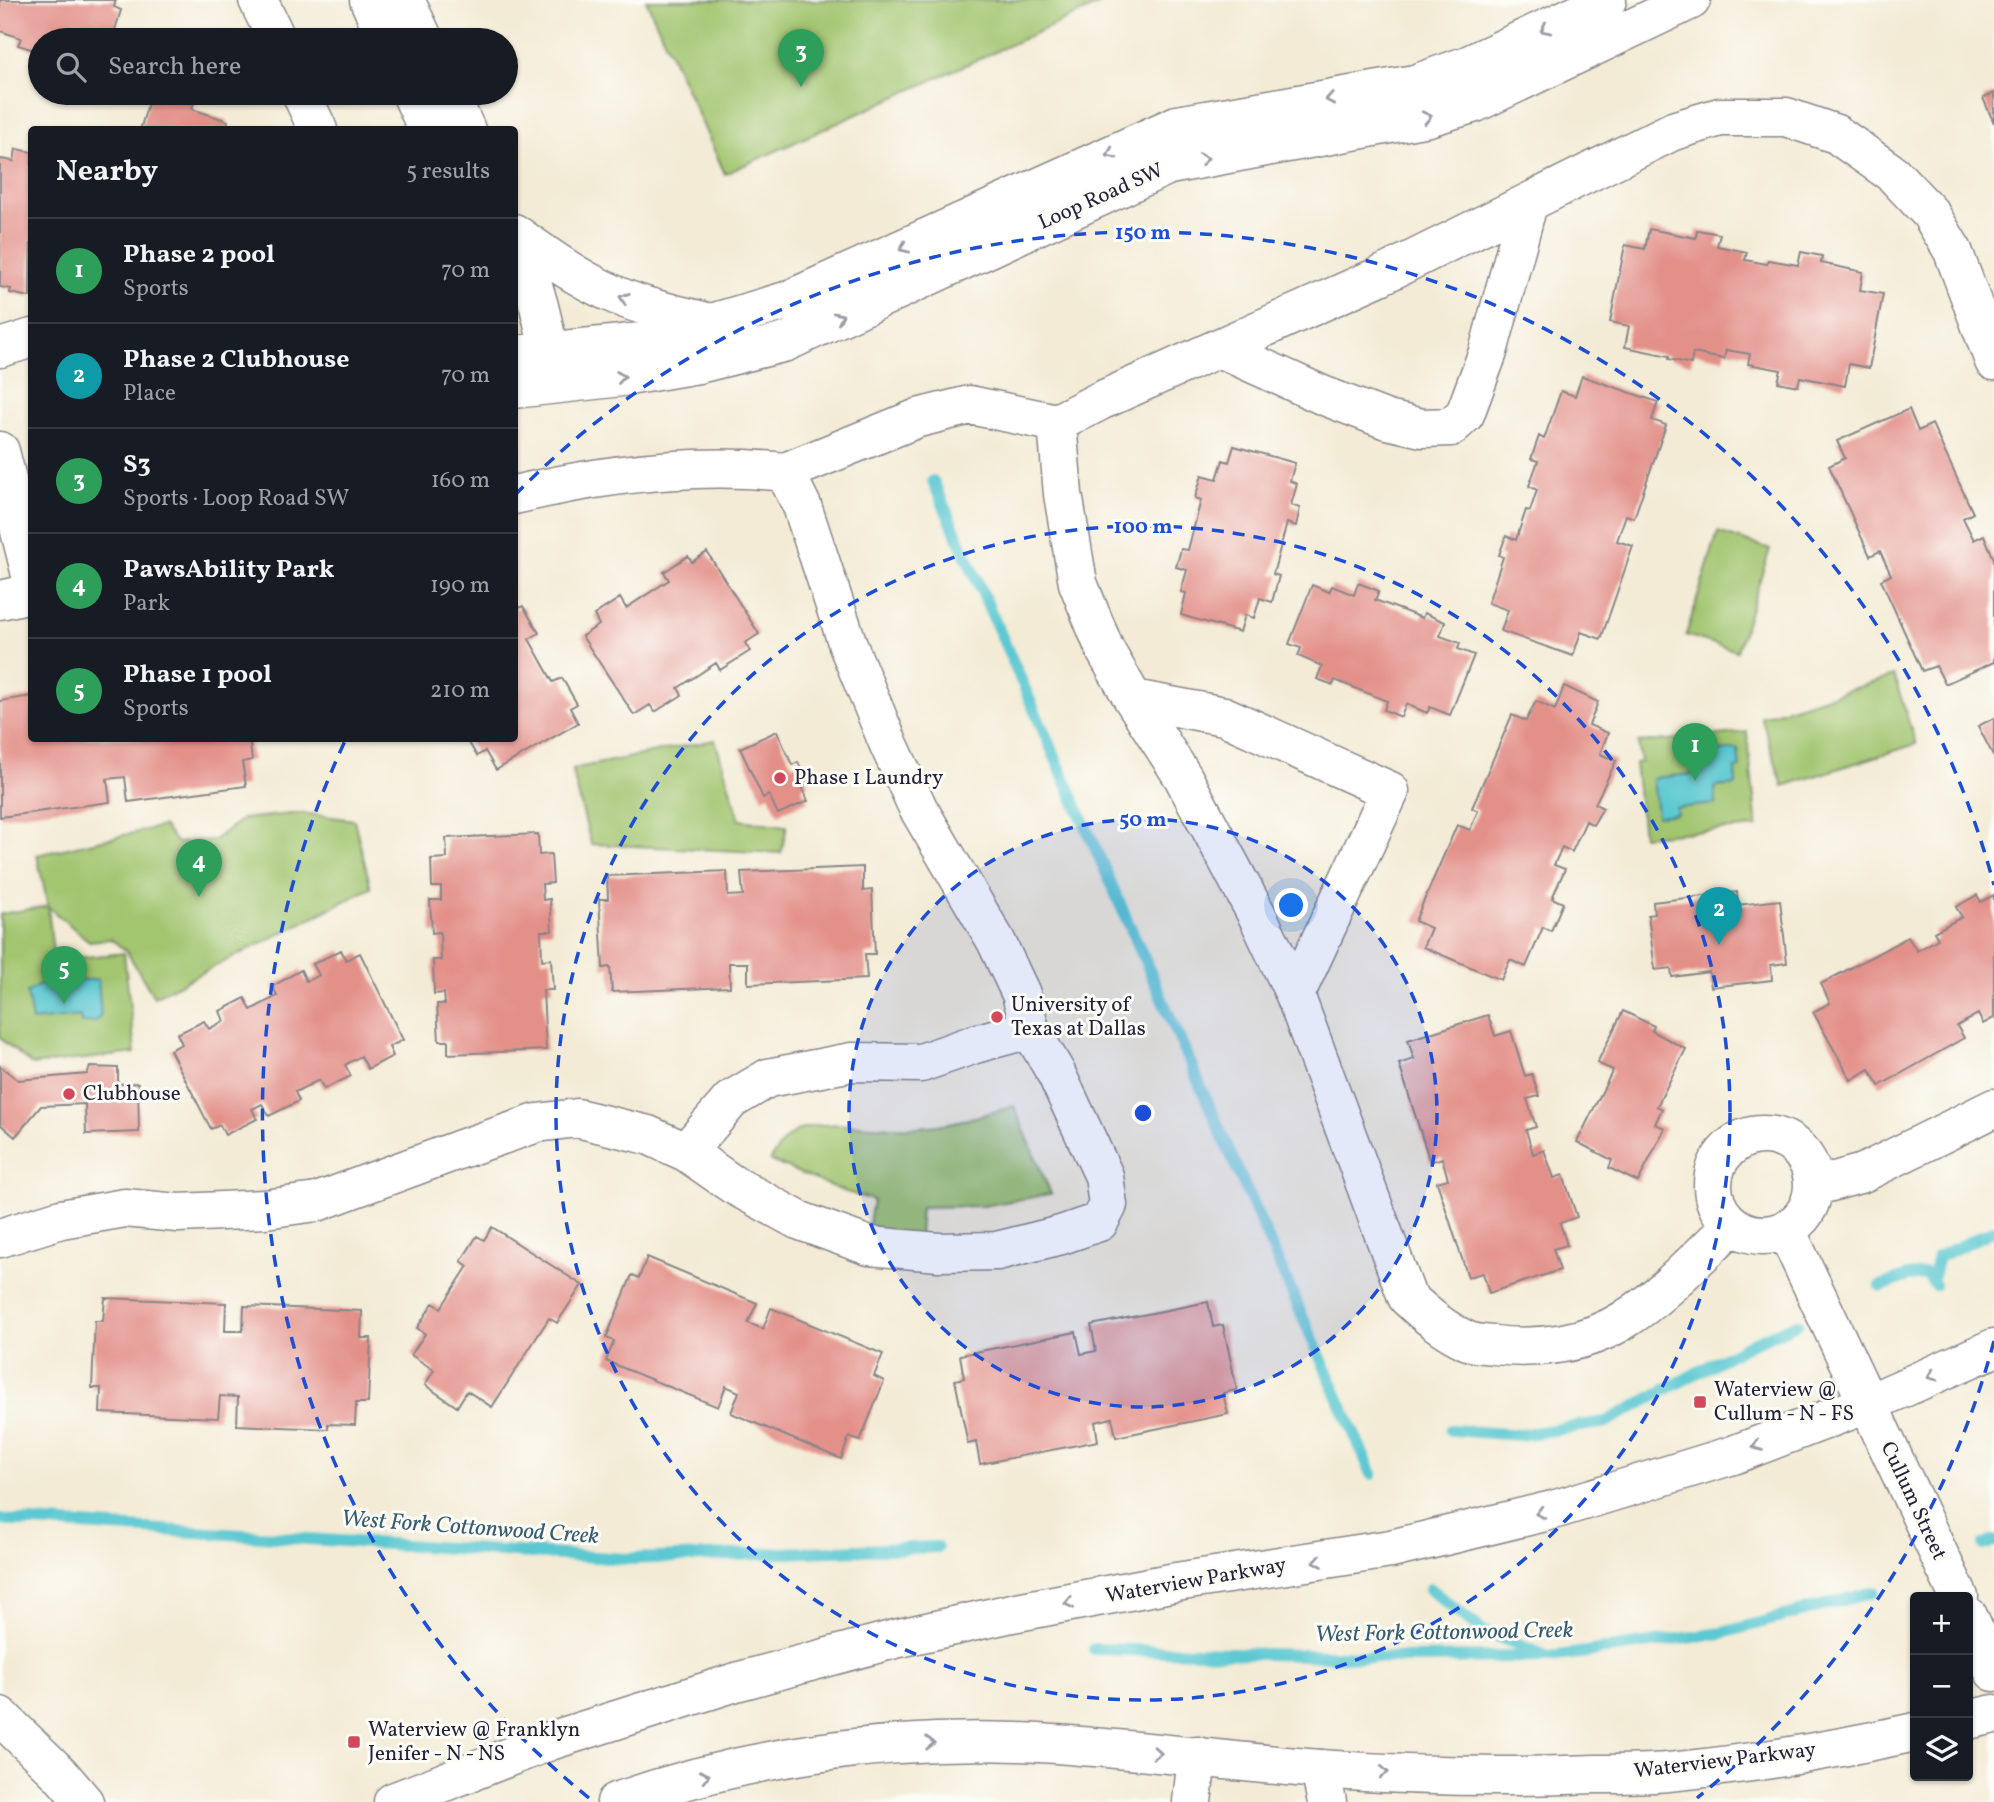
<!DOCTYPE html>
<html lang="en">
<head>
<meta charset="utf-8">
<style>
	:root { --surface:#171b24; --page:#20242c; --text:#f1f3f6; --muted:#9ea1a6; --line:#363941; --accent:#7c3aed }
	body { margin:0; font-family:Vollkorn,serif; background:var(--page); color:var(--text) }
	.controls { position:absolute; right:21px; bottom:21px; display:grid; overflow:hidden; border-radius:7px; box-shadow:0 2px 5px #0004 }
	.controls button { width:63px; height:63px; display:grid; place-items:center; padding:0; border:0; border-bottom:2px solid var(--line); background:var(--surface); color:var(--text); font:35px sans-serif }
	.you { position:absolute; left:1292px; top:906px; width:24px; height:24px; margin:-18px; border:5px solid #fff; border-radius:50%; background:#1a73e8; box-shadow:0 0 0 10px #1a73e833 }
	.badge { display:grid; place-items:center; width:46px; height:46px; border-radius:50%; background:var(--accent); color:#fff; font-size:23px; font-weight:700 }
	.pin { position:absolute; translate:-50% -58px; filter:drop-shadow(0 2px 4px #0008) }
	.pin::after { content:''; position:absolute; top:37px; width:24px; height:21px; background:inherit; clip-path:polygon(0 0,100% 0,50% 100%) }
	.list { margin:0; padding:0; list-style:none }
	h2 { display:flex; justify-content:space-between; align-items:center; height:91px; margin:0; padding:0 28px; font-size:30px }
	h2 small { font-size:23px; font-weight:400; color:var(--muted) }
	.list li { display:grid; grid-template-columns:46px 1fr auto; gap:21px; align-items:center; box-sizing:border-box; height:105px; padding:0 28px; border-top:2px solid var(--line) }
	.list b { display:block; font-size:26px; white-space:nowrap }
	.list p { margin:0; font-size:23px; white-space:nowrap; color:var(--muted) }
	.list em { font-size:23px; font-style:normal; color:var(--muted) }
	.icon { flex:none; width:38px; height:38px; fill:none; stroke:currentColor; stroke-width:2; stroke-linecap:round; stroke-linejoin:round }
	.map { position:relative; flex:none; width:1994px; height:1802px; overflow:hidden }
	.search { position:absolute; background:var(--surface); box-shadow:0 2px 5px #0004; left:28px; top:28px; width:490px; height:77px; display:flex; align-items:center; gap:18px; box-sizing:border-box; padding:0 24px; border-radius:38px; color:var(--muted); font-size:26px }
	.panel { position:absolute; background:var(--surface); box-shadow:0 2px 5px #0004; left:28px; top:126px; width:490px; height:616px; border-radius:7px }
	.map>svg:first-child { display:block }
</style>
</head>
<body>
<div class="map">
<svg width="1994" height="1802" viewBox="0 0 1994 1802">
	<rect width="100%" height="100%" fill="#fdfcf7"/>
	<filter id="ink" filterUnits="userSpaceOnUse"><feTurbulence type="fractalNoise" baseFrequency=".0143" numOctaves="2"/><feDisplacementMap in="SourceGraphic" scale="14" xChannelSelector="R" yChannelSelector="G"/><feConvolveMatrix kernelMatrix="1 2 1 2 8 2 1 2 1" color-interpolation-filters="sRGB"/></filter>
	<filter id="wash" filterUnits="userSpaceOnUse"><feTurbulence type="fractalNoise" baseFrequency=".00686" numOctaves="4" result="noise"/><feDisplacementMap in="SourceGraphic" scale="28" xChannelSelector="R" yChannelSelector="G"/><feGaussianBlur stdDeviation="1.57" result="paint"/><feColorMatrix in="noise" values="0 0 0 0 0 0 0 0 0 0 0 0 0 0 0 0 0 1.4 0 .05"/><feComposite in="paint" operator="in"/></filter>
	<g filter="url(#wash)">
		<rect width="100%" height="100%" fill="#f3ebd5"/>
		<path fill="#a2c56f" stroke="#627455" stroke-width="2" d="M 646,0 L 1109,0 L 725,174 Z
			M 1718,532 L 1770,549 L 1737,651 L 1686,635 Z
			M 1894,676 L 1916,744 L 1783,786 L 1761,717 Z
			M 1747,732 L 1757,827 L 1643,836 L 1635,763 L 1641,762 L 1638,743 Z
			M 715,740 L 740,820 L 787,826 L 781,853 L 591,844 L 572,769 Z
			M 301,813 L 354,820 L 371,888 L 154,997 L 127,952 L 111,939 L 89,941 L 48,907 L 53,953 L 66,959 L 124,953 L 135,1053 L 32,1065 L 0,1038 L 0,914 L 48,906 L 37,855 L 163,826 L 177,843 L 214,840 L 242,819 Z
			M 1014,1106 L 1051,1194 L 983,1206 L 921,1207 L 919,1237 L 868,1230 L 873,1200 L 843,1191 L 770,1161 C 778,1148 785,1136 799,1130 C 825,1118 887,1130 919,1127 C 951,1125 983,1115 1014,1106 Z"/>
		<path fill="#5bc8d1" stroke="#3e7586" stroke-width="2" d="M 1738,749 L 1740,768 L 1735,769 L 1736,785 L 1715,787 L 1716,804 L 1676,808 L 1677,814 L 1657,816 L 1653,778 L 1701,773 L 1699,753 Z
			M 98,979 L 101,1015 L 95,1022 L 81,1023 L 80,1016 L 32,1021 L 27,993 L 39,985 Z"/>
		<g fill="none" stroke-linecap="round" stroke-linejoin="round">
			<path stroke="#5bc8d1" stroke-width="12" d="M 933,481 L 1372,1474
				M 1932,1279 L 1938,1257 L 1994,1230
				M 1881,1286 L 1908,1276 L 1926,1274 L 1935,1285
				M 1451,1430 L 1520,1435 L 1606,1422 L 1748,1345 L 1797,1324
				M 0,1520 L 628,1559 L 937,1547
				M 1984,1545 L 1994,1541
				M 1430,1589 L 1483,1631 L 1544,1655
				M 1094,1649 L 1402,1658 L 1550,1657 L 1722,1633 L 1873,1592"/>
		</g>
		<g id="blocks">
			<path fill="#e39089" d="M 0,0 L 116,0 L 114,7 L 121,10 L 112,40 L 40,40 L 40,68 L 32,65 L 37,51 L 18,45 L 21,38 L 0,31 Z
				M 64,93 L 103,93 L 101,99 L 83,94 L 81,100 L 64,95 Z
				M 158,93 L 197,93 L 192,109 L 228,121 L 226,130 L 140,130 L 151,94 L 157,96 Z
				M 1994,93 L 1994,123 L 1983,98 Z
				M 16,149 L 32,152 L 30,297 L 10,293 L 11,289 L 0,287 L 0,159 L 14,161 Z
				M 1649,229 L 1696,238 L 1697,230 L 1720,234 L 1717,246 L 1747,252 L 1745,260 L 1767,264 L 1768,260 L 1798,265 L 1801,252 L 1822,256 L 1821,263 L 1863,272 L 1860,290 L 1883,294 L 1869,368 L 1849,364 L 1845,386 L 1800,377 L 1798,386 L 1778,382 L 1781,370 L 1748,364 L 1750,354 L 1726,350 L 1724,359 L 1693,353 L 1691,364 L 1669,359 L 1669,356 L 1625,347 L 1629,326 L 1610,322 L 1625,245 L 1645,249 Z
				M 1582,376 L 1658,402 L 1652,420 L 1666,425 L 1634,518 L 1626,515 L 1617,541 L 1633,546 L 1601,639 L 1581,632 L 1573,656 L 1501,631 L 1508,610 L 1488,603 L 1503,557 L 1499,555 L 1506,536 L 1516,540 L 1526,510 L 1530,511 L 1537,490 L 1529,486 L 1538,461 L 1531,459 L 1539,436 L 1544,439 L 1561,391 L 1575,396 Z
				M 1909,409 L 1918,431 L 1932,424 L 1973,513 L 1963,518 L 1974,540 L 1984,535 L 1994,559 L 1994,662 L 1945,684 L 1936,666 L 1922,671 L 1881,580 L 1891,575 L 1880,551 L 1870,556 L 1829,466 L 1845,458 L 1837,441 Z
				M 1234,446 L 1295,463 L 1290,481 L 1297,484 L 1291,505 L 1300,508 L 1296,526 L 1287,523 L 1273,574 L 1279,576 L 1272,602 L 1260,598 L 1254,618 L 1245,615 L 1240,632 L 1181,615 L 1186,593 L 1181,592 L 1187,570 L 1176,567 L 1181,549 L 1188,550 L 1201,500 L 1195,498 L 1202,475 L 1217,479 L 1223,460 L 1229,462 Z
				M 707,552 L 759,634 L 745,643 L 750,651 L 720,670 L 716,663 L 678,688 L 682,695 L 655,712 L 650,705 L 634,715 L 582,636 L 599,625 L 594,615 L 620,598 L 626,608 L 669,580 L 664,572 L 688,556 L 692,562 Z
				M 1358,583 L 1379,591 L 1375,600 L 1422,618 L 1424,613 L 1445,622 L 1440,636 L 1460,643 L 1458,649 L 1474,655 L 1450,715 L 1430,707 L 1427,713 L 1406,704 L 1401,717 L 1384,710 L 1387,701 L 1335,680 L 1333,685 L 1317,679 L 1322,666 L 1298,656 L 1301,648 L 1289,644 L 1312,585 L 1329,592 L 1332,586 L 1354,595 Z
				M 514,606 L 517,609 L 523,606 L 539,633 L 529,639 L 553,682 L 562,678 L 577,704 L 570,708 L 578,723 L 496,770 L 485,751 L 477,756 L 466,738 L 514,738 Z
				M 1564,686 L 1598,702 L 1589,725 L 1608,733 L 1600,754 L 1616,761 L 1595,804 L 1603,808 L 1593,825 L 1586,821 L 1572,852 L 1562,847 L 1554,865 L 1565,869 L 1552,898 L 1563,903 L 1551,931 L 1543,927 L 1526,967 L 1510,960 L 1501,980 L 1423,947 L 1431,928 L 1415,921 L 1457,825 L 1470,830 L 1478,811 L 1472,808 L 1512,715 L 1526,721 L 1536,701 L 1555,710 Z
				M 32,696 L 32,738 L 249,738 L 252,760 L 242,762 L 246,786 L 128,802 L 125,777 L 107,779 L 110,802 L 0,817 L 0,701 Z
				M 1994,718 L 1994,757 L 1978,726 Z
				M 777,731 L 792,765 L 798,762 L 808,784 L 802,787 L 808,801 L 778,814 L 769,795 L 763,798 L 740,748 Z
				M 538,834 L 539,855 L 551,854 L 553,883 L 542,884 L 543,900 L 550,899 L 552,931 L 541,931 L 542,960 L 551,959 L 553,990 L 543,990 L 546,1050 L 448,1054 L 448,1041 L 439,1041 L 437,1004 L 445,1004 L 444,993 L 434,994 L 433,960 L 441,960 L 440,932 L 432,933 L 430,900 L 441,900 L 441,887 L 432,887 L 431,859 L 447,858 L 446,838 Z
				M 863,867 L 863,891 L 872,890 L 875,954 L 865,954 L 867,979 L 748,984 L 748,963 L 729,963 L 730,987 L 612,992 L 610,967 L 603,968 L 599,899 L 608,899 L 607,876 L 727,871 L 728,896 L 743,895 L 741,872 Z
				M 1737,892 L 1738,905 L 1780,900 L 1787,963 L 1771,965 L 1772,980 L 1711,987 L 1709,972 L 1672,977 L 1671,968 L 1655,970 L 1648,915 L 1654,914 L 1653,902 Z
				M 1977,895 L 1981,902 L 1994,895 L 1994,1018 L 1983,1024 L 1978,1014 L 1957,1026 L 1964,1038 L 1879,1086 L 1869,1069 L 1851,1080 L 1813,1012 L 1830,1003 L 1821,984 L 1908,937 L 1917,951 L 1938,939 L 1934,932 L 1962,917 L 1956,907 Z
				M 341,950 L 346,960 L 360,953 L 403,1040 L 389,1047 L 393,1056 L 368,1069 L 361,1056 L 345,1065 L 351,1076 L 324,1089 L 319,1080 L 295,1092 L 299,1101 L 269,1116 L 262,1104 L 252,1109 L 257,1119 L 225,1135 L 220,1125 L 211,1129 L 170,1050 L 182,1044 L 177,1034 L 204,1021 L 209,1029 L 224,1021 L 220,1011 L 245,998 L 251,1010 L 277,996 L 273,986 L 301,970 L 306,981 L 312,979 L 319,975 L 313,964 Z
				M 1623,1011 L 1654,1026 L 1652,1031 L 1686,1049 L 1657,1106 L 1662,1109 L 1655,1124 L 1665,1128 L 1638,1182 L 1609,1168 L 1612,1160 L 1577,1142 L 1613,1070 L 1597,1063 Z
				M 1488,1015 L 1495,1036 L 1511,1031 L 1525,1076 L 1532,1074 L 1539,1096 L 1527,1099 L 1536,1127 L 1526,1130 L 1533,1154 L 1544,1150 L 1554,1178 L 1563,1175 L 1577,1217 L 1560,1223 L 1567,1245 L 1553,1249 L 1560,1270 L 1489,1293 L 1483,1273 L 1468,1277 L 1437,1182 L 1448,1179 L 1442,1158 L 1430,1162 L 1399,1064 L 1414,1059 L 1408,1040 Z
				M 0,1066 L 18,1080 L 87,1074 L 90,1067 L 118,1068 L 118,1084 L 138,1083 L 139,1132 L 86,1134 L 85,1104 L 41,1106 L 15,1137 L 0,1124 Z
				M 492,1227 L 582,1285 L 557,1323 L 549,1318 L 492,1407 L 467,1391 L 457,1407 L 425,1385 L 434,1370 L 411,1355 L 425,1334 L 417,1328 L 433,1303 L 441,1308 L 468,1266 L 461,1261 L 477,1236 L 484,1240 Z
				M 647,1257 L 757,1303 L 748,1323 L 763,1329 L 771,1308 L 883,1354 L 874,1376 L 884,1381 L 860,1441 L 849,1437 L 841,1459 L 731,1413 L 739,1392 L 726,1386 L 718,1407 L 606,1361 L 614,1341 L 606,1338 L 632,1275 L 639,1278 Z
				M 105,1298 L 226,1303 L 225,1331 L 243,1331 L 244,1306 L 362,1311 L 361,1338 L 371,1338 L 368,1403 L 356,1403 L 355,1425 L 328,1424 L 328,1429 L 237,1425 L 238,1397 L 220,1396 L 218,1418 L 100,1413 L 101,1388 L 92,1388 L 95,1321 L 103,1321 Z
				M 1208,1302 L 1213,1327 L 1223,1325 L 1237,1390 L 1223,1393 L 1228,1414 L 1116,1437 L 1112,1418 L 1095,1422 L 1098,1441 L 980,1464 L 976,1442 L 968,1444 L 955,1380 L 964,1378 L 960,1355 L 1076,1332 L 1081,1354 L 1096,1351 L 1091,1325 Z"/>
		</g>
	</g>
	<g filter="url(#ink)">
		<use href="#blocks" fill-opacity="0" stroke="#8a8688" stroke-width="2"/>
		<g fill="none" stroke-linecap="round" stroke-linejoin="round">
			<defs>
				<path id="minor" d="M 258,0 L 277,40
					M 369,0 L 387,40
					M 405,0 L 424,40
					M 301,93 L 318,130
					M 411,93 L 428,130
					M 449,93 L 466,130
					M 514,233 C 544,254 574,276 607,291 C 639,307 676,314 711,323
					M 514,235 C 535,286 545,320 552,375
					M 0,348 L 32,338
					M 1221,349 L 1322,395 L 1387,420 L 1422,428 L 1451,427 L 1465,414 L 1488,352 L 1528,204
					M 514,355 L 651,341 L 786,301 L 1177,125 L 1415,84 L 1468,65 L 1607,0
					M 514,389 L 622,377 L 698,364 L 786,342 L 1169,165 L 1428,117 L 1475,103 L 1691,0
					M 0,451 L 32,579
					M 785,472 L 918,418 L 970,405 L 1057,423
					M 0,600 L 32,593
					M 1133,699 L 1224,716 L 1390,791 L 1295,995
					M1713 1185a50 50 0 1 1 100 0a50 50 0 1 1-100 0Z
					M 686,1152 L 731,1100 L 768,1078 L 852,1062 L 921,1063 L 975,1044 L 1030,1029
					M 1813,1187 L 1863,1173 L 1994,1108
					M 1732,1225 C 1698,1257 1664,1295 1624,1320 C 1586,1344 1538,1350 1494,1345 C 1486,1344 1476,1344 1468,1341 C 1444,1330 1426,1315 1407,1297 L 1295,995 L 1258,917 L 1183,777 L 1133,699 L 1105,650 L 1086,603 L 1078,583 L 1063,494 L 1057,423 L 1100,401 L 1380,276 L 1673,131 L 1720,117 L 1786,117 L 1836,134 L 1893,174 L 1930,213 L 1953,251 L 1994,361
					M 1786,1230 L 1959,1597
					M 0,1238 L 61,1219 L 125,1208 L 178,1213 L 201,1212 L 265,1209 L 317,1202 L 461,1149 L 537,1123 L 577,1118 L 648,1135 L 686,1152 L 732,1184 L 798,1220 L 869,1246 L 939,1252 L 997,1251 L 1061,1235 L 1099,1222 L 1108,1205 L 1104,1176 L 1056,1073 L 1030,1029 L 1021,994 L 996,941 L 918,808 L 889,745 L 849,648 L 802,506 L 785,472 C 696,462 602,474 514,495
					M 1968,1616 L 1994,1672
					M 0,1716 L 60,1774 L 84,1802
					M 1320,1769 L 1327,1802
					M 1192,1802 L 1197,1756"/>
				<path id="major" d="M 1968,1720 L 1994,1714
					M 393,1802 L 550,1741 L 736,1682 L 895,1639 L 1012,1613 L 1176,1582 L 1391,1549 L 1553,1510 L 1733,1455 L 1867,1404 L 1994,1348
					M 616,1802 C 744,1757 882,1737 1018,1742 C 1119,1746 1219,1761 1320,1769 C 1412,1776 1504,1778 1596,1774 C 1620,1774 1644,1774 1668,1772 C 1751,1764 1834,1750 1915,1732"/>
			</defs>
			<use href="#minor" stroke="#8a8688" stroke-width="41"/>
			<use href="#major" stroke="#8a8688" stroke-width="41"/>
			<use href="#minor" stroke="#fff" stroke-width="38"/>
			<use href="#major" stroke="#fff" stroke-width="38"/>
		</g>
		<defs><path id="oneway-chevron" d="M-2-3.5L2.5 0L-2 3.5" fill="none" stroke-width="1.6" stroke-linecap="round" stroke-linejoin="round" transform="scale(1.75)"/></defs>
		<g stroke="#9c9ca7">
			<use href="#oneway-chevron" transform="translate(1545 29) rotate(155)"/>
			<use href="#oneway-chevron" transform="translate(1330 99) rotate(170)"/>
			<use href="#oneway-chevron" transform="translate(1427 117) rotate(-13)"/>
			<use href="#oneway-chevron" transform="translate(1111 154) rotate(156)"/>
			<use href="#oneway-chevron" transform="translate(1204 159) rotate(-11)"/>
			<use href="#oneway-chevron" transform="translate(904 248) rotate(156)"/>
			<use href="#oneway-chevron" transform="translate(624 298) rotate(-160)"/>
			<use href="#oneway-chevron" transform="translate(839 317) rotate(-25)"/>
			<use href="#oneway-chevron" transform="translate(621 377) rotate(-8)"/>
			<use href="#oneway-chevron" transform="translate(1932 1376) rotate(157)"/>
			<use href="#oneway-chevron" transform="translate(1757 1446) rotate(159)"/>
			<use href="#oneway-chevron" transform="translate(1540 1513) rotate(166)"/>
			<use href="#oneway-chevron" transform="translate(1318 1561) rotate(171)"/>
			<use href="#oneway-chevron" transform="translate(1069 1603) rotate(169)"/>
			<use href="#oneway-chevron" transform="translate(930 1743) rotate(-1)"/>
			<use href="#oneway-chevron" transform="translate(1157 1753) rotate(4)"/>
			<use href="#oneway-chevron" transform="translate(1384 1772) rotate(3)"/>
			<use href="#oneway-chevron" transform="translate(705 1776) rotate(-14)"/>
		</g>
	</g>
	<circle cx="1143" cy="1113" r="294" fill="#1d4ed8" fill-opacity=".12"/>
	<g fill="none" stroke="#1d4ed8" stroke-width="3.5" stroke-dasharray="12 9">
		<circle cx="1143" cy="1113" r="294"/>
		<circle cx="1143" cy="1113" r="587"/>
		<path d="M1994 1341A881 881 0 0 1 1697 1798M589 1798A881 881 0 0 1 345 741M515 495A881 881 0 0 1 1994 885"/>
	</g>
	<g fill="#d1495b" stroke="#fdfcf7" stroke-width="2.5">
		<circle cx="780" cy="778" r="7"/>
		<circle cx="997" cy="1017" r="7"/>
		<circle cx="69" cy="1094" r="7"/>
		<rect x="1693" y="1395" width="14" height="14" rx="3.5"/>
		<rect x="347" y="1735" width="14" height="14" rx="3.5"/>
	</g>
	<g text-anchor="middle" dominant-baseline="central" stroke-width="6" stroke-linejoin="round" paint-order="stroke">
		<g font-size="21" fill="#22223b" stroke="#fdfcf7">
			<text transform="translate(1101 197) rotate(-24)">Loop Road SW</text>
			<text transform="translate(1913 1501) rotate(65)">Cullum Street</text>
			<text transform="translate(1196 1581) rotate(-10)">Waterview Parkway</text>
			<text transform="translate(1725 1761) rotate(-7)">Waterview Parkway</text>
		</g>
		<g font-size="21" fill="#22223b" stroke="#fdfcf7" text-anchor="start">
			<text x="794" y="778">Phase 1 Laundry</text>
			<text x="1011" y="1005">University of<tspan x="1011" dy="24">Texas at Dallas</tspan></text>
			<text x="83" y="1094">Clubhouse</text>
			<text x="1714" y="1390">Waterview @<tspan x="1714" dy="24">Cullum - N - FS</tspan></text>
			<text x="368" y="1730">Waterview @ Franklyn<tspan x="368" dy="24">Jenifer - N - NS</tspan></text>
		</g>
		<g font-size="23" font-style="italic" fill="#365c70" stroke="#fdfcf7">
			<text transform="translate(470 1528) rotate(4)">West Fork Cottonwood Creek</text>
			<text transform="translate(1444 1633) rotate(-1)">West Fork Cottonwood Creek</text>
		</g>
	</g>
	<circle cx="1143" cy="1113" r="10" fill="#1d4ed8" stroke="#fdfcf7" stroke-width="3.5"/>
	<g font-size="21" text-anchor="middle" font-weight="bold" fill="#1d4ed8" stroke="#fdfcf7" stroke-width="6" stroke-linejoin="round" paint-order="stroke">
		<text x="1143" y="239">150 m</text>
		<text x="1143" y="533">100 m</text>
		<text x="1143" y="826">50 m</text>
	</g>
</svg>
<div class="controls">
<button>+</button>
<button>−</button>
<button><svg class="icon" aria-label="layers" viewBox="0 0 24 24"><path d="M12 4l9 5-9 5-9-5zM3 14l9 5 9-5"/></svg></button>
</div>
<div class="you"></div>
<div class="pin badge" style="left:1695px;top:781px;background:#2e9e5b">1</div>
<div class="pin badge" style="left:1719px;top:945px;background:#0f9aa8">2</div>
<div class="pin badge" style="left:801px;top:87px;background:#2e9e5b">3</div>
<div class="pin badge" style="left:199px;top:897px;background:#2e9e5b">4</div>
<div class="pin badge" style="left:64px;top:1004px;background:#2e9e5b">5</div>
<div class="search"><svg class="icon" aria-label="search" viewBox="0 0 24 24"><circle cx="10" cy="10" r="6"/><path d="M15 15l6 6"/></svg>Search here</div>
<section class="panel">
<h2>Nearby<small>5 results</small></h2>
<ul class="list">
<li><span class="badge" style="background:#2e9e5b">1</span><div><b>Phase 2 pool</b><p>Sports</p></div><em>70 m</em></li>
<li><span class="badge" style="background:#0f9aa8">2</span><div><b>Phase 2 Clubhouse</b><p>Place</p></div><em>70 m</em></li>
<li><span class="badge" style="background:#2e9e5b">3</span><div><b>S3</b><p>Sports · Loop Road SW</p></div><em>160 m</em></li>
<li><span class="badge" style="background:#2e9e5b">4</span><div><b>PawsAbility Park</b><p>Park</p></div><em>190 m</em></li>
<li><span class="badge" style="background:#2e9e5b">5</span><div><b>Phase 1 pool</b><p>Sports</p></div><em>210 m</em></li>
</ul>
</section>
</div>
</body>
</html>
